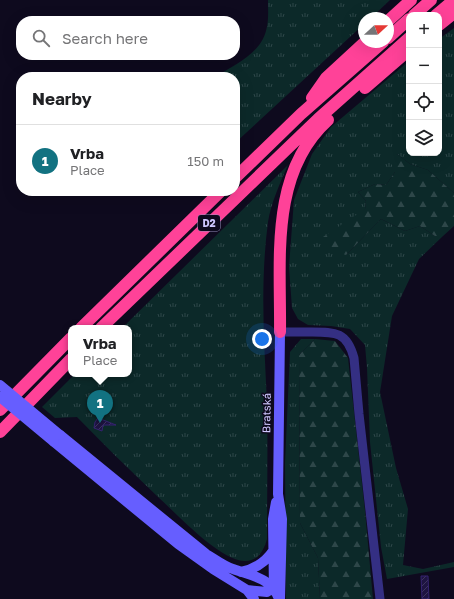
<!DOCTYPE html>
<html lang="en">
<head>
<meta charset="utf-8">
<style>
	:root { --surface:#fff; --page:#f6f6f6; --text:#202124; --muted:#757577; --line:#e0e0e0; --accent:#127281 }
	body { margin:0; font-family:"Golos Text",sans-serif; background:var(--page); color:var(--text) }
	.controls { position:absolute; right:12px; top:12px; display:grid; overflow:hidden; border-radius:8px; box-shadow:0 4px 16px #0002 }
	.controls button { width:36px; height:36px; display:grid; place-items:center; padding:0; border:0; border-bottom:1px solid var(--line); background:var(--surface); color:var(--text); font:20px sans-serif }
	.compass { position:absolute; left:358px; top:12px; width:36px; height:36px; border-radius:50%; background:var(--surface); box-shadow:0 4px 16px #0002; rotate:69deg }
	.you { position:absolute; left:262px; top:339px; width:14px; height:14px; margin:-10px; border:3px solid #fff; border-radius:50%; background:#1a73e8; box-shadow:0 0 0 6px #1a73e833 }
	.badge { display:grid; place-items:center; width:26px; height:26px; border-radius:50%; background:var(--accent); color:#fff; font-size:13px; font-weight:700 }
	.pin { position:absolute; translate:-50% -33px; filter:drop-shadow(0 1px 2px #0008) }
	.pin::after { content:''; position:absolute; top:21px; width:14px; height:12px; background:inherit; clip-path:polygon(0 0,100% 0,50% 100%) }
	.popup { position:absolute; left:68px; top:325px; width:64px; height:52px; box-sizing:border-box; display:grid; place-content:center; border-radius:8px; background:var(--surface); filter:drop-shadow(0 1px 3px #0005); font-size:13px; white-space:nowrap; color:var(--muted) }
	.popup b { font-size:15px; color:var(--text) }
	.popup::after { content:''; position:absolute; left:50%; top:100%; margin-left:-8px; border:8px solid transparent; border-top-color:var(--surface) }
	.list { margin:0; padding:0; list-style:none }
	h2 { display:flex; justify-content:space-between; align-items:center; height:52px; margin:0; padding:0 16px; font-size:17px }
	h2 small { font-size:13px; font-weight:400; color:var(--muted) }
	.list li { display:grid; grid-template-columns:26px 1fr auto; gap:12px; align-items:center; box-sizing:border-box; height:72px; padding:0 16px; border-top:1px solid var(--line) }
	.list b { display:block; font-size:15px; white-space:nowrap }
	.list p { margin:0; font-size:13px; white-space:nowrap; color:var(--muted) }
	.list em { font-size:13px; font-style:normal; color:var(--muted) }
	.icon { flex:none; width:22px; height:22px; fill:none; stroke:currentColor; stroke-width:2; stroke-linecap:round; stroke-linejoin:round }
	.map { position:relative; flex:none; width:454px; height:599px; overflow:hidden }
	.search { position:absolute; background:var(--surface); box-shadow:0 4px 16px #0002; left:16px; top:16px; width:224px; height:44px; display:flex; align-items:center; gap:10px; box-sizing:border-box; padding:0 14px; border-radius:16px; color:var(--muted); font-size:15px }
	.panel { position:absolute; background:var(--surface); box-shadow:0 4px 16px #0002; left:16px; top:72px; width:224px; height:124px; border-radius:16px }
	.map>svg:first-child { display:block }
</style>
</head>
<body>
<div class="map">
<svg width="454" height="599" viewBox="0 0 454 599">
	<defs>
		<pattern id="grass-tufts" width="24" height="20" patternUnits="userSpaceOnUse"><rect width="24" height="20" fill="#0c2929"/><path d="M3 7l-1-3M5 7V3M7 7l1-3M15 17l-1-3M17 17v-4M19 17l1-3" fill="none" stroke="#2e4749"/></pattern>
		<pattern id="forest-firs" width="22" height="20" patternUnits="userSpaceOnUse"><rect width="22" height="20" fill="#0c2929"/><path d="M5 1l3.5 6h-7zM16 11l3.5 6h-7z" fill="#2e4749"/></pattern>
		<pattern id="building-hatch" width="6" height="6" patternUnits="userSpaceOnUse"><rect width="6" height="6" fill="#1e1441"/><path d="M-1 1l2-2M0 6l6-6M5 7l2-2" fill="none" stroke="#3e355e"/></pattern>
	</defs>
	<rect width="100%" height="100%" fill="#0e0a1e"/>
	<path fill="url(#grass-tufts)" d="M 268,0 L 390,0 L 371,18 L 364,18 L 364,24 L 235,143 L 235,77 L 215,77 C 234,65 260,54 266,31 C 269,21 268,10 268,0 Z
		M 454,28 L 454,193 L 428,170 L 410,164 L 397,154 L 395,172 L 386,185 L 375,184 L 358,192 L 366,201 L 365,209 L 346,255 L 381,219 L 405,231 L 420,226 L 435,236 L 443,236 L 419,259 L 392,316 L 380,392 L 396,468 L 408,509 L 403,565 L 423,569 L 454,562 L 454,567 L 387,579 L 381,547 L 370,442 L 367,368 L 365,345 L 350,329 L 331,326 L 308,325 L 298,319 L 292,308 L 289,267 L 294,200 L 312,154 L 331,127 L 409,61 L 409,153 L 439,153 L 439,39 Z
		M 288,165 C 280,183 271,203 268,222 C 260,282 264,342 267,402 C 268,447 267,493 267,539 C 264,550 258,562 244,561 C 219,560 176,513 157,496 C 130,470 103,444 77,417 L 55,418 L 42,407 L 75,374 L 129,374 L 129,328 L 122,328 Z
		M 301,339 L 315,339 L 299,355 L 300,523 L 318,558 L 320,599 L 286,599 L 285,463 L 290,352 Z"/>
	<path fill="url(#forest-firs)" d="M 397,154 L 410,164 L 428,170 L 454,193 L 454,226 L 443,236 L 435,236 L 420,226 L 405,231 L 381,219 L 346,255 L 328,249 L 323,237 L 365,209 L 366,201 L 358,192 L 375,184 L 386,185 L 395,172 L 390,161 Z
		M 315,339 L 335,341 L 348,358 L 365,511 L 373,599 L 320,599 L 318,558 L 300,523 L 299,355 Z"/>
	<path fill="url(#building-hatch)" stroke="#342370" d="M 98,418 L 116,425 L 103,425 L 102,431 L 94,428 L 95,422 Z
		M 421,576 L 428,576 L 429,599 L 422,599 Z"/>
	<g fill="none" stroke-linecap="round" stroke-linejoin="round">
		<path stroke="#342f83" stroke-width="9" d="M 280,332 C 291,332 301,332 312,332 C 336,332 347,332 354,358 L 359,414 L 380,599"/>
		<path stroke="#665eff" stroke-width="10" d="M 60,435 L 206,554 C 215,559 223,566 233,569 C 252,576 272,578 279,599
			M 54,442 L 178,544 L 213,569 L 247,590 L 254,599
			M 241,572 C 255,569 265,563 273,551
			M 247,590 L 267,592 L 278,584
			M 274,591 L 273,519 L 276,502
			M 280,599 L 282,519 L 278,494 L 280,332"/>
		<path stroke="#ff4298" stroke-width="12" d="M 414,15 L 431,0
			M 436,15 L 454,0
			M 388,21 L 411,0
			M 439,25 L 454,13
			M 388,38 L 409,19
			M 365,88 L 409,50
			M 312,98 L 326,78 L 365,42
			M 235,178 L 301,114 L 383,42
			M 81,328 L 221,191
			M 101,328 L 318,119 L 409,38
			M 280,332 C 281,261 269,173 328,120
			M 0,410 L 71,338
			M 0,432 L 71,359"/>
		<path stroke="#665eff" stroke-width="10" d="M 0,385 L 60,435
			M 0,397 L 54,442"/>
	</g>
	<g text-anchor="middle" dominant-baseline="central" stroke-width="3" stroke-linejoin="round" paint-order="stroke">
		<rect fill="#0e0a1e" stroke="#958ebc" stroke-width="1" x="198" y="215" width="22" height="16" rx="3"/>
		<g font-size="10" font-weight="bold" fill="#cfc7ff">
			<text x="209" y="223">D2</text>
		</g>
		<g font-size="11" fill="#cfc7ff" stroke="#0e0a1e">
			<text transform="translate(266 413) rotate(-89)">Bratská</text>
		</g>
	</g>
</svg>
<div class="controls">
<button>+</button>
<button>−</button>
<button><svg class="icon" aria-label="locate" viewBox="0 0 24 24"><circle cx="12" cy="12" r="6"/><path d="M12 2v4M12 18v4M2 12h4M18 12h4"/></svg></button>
<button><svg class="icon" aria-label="layers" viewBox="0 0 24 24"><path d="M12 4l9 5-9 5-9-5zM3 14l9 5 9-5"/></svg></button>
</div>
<svg class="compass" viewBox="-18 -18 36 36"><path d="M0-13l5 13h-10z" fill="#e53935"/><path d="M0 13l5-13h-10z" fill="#757577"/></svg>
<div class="you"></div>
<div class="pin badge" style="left:100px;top:423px">1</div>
<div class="popup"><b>Vrba</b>Place</div>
<div class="search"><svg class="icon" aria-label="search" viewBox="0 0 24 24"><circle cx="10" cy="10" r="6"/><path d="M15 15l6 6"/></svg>Search here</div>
<section class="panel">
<h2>Nearby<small></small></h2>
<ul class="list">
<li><span class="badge">1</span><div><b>Vrba</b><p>Place</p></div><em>150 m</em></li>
</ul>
</section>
</div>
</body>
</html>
